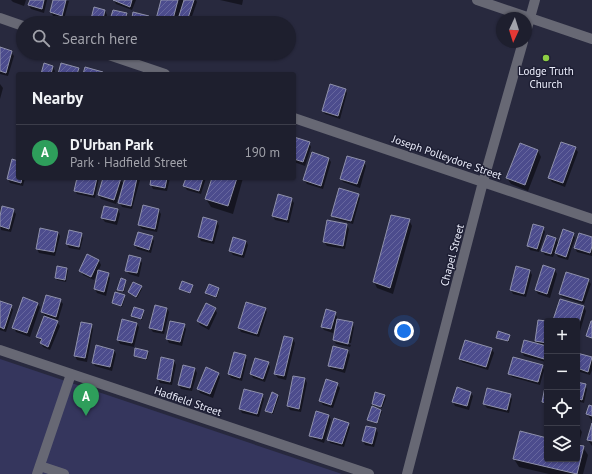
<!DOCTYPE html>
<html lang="en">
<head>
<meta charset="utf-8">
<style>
	:root { --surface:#1e1f2e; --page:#2b2c3a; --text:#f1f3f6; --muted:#a1a2aa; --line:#3c3d4a; --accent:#8dce44 }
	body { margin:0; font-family:"PT Sans",sans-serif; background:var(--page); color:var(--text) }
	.controls { position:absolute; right:12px; bottom:12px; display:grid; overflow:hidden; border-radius:4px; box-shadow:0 1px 3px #0004 }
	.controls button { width:36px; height:36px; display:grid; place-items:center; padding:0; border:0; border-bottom:1px solid var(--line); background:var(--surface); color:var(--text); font:20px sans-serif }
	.compass { position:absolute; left:496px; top:12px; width:36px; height:36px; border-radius:50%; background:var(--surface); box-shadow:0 1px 3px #0004; rotate:184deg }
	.you { position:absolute; left:404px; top:331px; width:14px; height:14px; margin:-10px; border:3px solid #fff; border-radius:50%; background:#1a73e8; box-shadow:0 0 0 6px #1a73e833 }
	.badge { display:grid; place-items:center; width:26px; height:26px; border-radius:50%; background:var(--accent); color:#fff; font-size:13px; font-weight:700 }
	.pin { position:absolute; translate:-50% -33px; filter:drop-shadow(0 1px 2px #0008) }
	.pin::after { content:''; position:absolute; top:21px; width:14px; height:12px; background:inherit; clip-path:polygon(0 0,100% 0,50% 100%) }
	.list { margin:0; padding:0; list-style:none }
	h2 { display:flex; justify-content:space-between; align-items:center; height:52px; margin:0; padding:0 16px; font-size:17px }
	h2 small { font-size:13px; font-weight:400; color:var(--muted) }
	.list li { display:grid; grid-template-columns:26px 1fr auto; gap:12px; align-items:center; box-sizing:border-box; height:56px; padding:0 16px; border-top:1px solid var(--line) }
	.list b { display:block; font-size:15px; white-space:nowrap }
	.list p { margin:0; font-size:13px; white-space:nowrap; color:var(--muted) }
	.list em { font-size:13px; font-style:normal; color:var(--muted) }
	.icon { flex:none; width:22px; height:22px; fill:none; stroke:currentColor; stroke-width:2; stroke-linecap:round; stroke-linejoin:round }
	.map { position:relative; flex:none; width:592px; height:474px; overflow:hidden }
	.search { position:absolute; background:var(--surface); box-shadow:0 1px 3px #0004; left:16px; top:16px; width:280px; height:44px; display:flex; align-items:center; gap:10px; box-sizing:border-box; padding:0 14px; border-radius:22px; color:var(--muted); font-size:15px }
	.panel { position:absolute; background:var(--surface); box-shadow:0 1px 3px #0004; left:16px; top:72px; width:280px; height:108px; border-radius:4px }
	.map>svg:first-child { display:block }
</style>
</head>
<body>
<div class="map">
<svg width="592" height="474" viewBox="0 0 592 474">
	<defs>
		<pattern id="building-hatch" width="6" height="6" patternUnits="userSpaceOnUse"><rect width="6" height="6" fill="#4c4c8d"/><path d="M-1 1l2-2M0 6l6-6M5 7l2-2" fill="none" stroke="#66669e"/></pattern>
	</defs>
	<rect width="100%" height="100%" fill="#28293e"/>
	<path fill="#35365d" d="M 0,359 L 342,474 L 0,474 Z"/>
	<path fill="#0007" d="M 11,0 L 26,0 L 24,6 L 13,2 Z
		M 31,0 L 47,0 L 44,13 L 31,9 L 29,5 Z
		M 54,0 L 69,1 L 64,19 L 53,16 L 51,12 Z
		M 114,0 L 136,0 L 132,10 L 116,4 Z
		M 162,0 L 183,0 L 183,1 L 184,2 L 185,0 L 196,0 L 197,2 L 190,22 L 182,19 L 179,14 L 177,23 L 156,23 Z
		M 220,0 L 243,0 L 242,5 Z
		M 105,11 L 107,15 L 105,23 L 91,23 Z
		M 126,14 L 128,18 L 127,23 L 110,23 Z
		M 149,17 L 151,21 L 151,23 L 132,23 Z
		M 0,48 L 11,52 L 14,56 L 8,76 L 0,74 Z
		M 53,67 L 55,71 L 54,74 L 42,74 Z
		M 0,84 L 3,88 L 0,99 Z
		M 345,89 L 347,93 L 340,119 L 325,114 L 323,111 Z
		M 294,138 L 309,143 L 311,147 L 305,166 L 294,162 Z
		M 520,145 L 538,151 L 541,157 L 528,191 L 511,184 L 507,178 Z
		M 575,148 L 578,152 L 565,187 L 552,182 L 549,178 Z
		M 329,159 L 331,162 L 323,189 L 307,184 L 304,180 Z
		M 18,162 L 18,178 L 25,178 L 23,186 L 10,183 L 8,179 Z
		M 364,162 L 366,166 L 360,188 L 343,182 L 341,179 Z
		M 78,178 L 99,178 L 95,198 L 77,194 L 75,190 Z
		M 104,178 L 118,178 L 120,179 L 123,183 L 116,204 L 101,199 L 99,195 Z
		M 126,178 L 138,178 L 140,180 L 132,209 L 122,207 L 120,203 Z
		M 152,178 L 170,178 L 167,191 L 153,189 L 151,185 Z
		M 187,178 L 206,178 L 201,194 L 187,190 L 184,186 Z
		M 213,178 L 243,178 L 233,214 L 211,207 L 206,199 Z
		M 358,194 L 360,198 L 353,224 L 335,219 L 333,215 Z
		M 278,196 L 291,199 L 294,203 L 289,223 L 275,220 L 273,216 Z
		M 13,210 L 16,214 L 11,232 L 1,230 L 0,220 Z
		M 118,210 L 120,214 L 117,225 L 105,222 L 102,218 Z
		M 158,210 L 161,214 L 157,232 L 142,229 L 139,225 Z
		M 409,220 L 412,226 L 393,294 L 377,288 L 374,282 Z
		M 217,222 L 219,226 L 214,244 L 201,241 L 199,237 Z
		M 346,225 L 349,229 L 345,249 L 327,246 L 324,242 Z
		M 543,228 L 545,232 L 539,252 L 530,250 L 528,246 Z
		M 57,232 L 60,236 L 55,256 L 39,253 L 37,249 Z
		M 81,234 L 83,238 L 80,250 L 69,248 L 67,244 Z
		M 573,234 L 575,238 L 568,260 L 558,257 L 555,252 L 553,257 L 545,255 L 542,251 L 556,239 L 559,244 Z
		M 152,237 L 154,241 L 151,253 L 137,249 L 135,245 Z
		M 592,238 L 592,256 L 577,252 L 575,248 Z
		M 246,241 L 248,245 L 244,258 L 233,255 L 230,251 Z
		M 140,259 L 142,263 L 139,277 L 129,274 L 126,270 Z
		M 99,261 L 101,265 L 94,280 L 83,275 L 81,271 Z
		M 543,266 L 555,270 L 557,274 L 550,298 L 538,294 L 536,290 Z
		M 58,268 L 67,269 L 68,271 L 66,282 L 57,280 L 56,278 Z
		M 516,268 L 530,271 L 532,275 L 526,297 L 513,294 L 511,290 Z
		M 99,272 L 108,274 L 110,278 L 106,296 L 97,293 L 95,289 Z
		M 125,280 L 126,282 L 124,292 L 120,291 L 119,289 Z
		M 588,280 L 591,284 L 584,304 L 562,297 L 560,294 Z
		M 192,285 L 193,287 L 190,294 L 181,290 L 180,288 Z
		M 141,287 L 142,289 L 137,298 L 129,292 Z
		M 218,289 L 219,291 L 217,298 L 207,295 L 206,293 Z
		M 124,296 L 125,298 L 122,307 L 114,304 L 113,303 Z
		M 60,300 L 63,304 L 58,320 L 53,318 L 52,320 L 57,322 L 60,326 L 50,350 L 43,347 L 41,343 L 42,341 L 40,340 L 37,336 L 45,316 L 42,312 Z
		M 561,300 L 584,307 L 586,311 L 580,331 L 577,330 L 577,321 L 555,321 L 554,320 Z
		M 0,302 L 11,306 L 13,310 L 6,332 L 0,330 Z
		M 37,303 L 40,307 L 30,337 L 16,332 L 14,328 Z
		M 206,304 L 215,309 L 217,313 L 209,330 L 200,325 L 198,321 Z
		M 265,308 L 267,312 L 259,337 L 241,332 L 239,328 Z
		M 167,309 L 169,312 L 164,334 L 153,332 L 150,328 Z
		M 143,311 L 144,312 L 142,320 L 133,318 L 132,316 Z
		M 335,313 L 337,317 L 336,320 L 352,323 L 354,327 L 351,343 L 335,340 L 335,342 L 351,345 L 350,347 L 336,344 L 334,340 L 337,323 L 336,323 L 333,333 L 324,330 L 322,326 Z
		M 547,322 L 547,358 L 546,362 L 524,356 L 522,352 L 525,341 L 538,345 L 536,341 Z
		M 136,323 L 139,327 L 134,347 L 120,344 L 118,340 Z
		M 91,325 L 93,329 L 87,362 L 77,360 L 75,356 Z
		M 184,325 L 186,329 L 182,346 L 169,343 L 167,339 Z
		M 509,336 L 510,337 L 509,342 L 498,339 L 498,338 Z
		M 285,337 L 293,339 L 295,343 L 286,380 L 278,378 L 275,374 Z
		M 136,349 L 148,352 L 149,353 L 147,360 L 136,357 L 135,356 Z
		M 492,349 L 494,353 L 488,370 L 462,362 L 460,359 Z
		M 114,350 L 116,354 L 112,371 L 95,366 L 93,362 Z
		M 348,351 L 350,355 L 345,373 L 331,369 L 329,365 Z
		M 234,353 L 245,356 L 247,360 L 242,381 L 231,378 L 229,374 Z
		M 577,354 L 592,358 L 592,370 L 590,375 L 577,371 Z
		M 174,361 L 176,365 L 172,385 L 160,383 L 158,379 Z
		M 268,363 L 270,367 L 265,382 L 253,378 L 251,374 Z
		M 184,366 L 195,369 L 197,373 L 192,391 L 181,389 L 179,385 Z
		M 542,366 L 544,370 L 540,385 L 512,377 L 509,373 Z
		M 218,374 L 220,377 L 213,398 L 200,393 L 198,389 Z
		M 305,379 L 307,383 L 301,412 L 290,410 L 288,406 Z
		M 547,382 L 547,406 L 545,406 L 543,402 Z
		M 577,383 L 585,385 L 587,389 L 584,403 L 577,401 Z
		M 337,384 L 340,388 L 333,408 L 323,405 L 320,401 Z
		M 470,392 L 473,396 L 469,410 L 455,406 L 453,402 Z
		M 262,395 L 264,399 L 259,417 L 242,413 L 240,409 Z
		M 510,395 L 512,399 L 509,413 L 487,408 L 484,404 Z
		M 278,396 L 279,397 L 273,414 L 267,412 L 266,411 Z
		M 385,396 L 386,398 L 382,408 L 374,405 L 373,404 Z
		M 592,407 L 592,421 L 587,414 Z
		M 381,410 L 382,412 L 377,424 L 369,421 L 368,420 Z
		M 317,413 L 329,416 L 331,420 L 324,443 L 313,439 L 310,435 Z
		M 348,423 L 350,427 L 344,447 L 330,443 L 328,439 Z
		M 592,426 L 592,446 L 588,440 Z
		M 367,427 L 376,429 L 378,433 L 374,447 L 365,445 L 363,441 Z
		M 577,428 L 580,429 L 582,432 L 580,439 L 577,439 Z
		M 547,439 L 547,459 L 577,459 L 577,446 L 583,447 L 588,455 L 583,474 L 549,474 L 519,467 L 514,459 Z"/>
	<path fill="url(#building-hatch)" stroke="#8f91ab" d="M 30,0 L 44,0 L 42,9 L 28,5 Z
		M 53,0 L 66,0 L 62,16 L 50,12 Z
		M 113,0 L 132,0 L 130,7 Z
		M 161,0 L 178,0 L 172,23 L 155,23 Z
		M 184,0 L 194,0 L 188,18 L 179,16 Z
		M 94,7 L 105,10 L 102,23 L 90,23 Z
		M 113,10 L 127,13 L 124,23 L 109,23 Z
		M 133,12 L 149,16 L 148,23 L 131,23 Z
		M 66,18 L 80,23 L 64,23 Z
		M 0,47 L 12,51 L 6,73 L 0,71 Z
		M 44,63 L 53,66 L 51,74 L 41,74 Z
		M 61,63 L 79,68 L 77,74 L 58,74 Z
		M 85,67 L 103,72 L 103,74 L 83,74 Z
		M 330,84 L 346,89 L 338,116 L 322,111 Z
		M 294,137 L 310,142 L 303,162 L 294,159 Z
		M 561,142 L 576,147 L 563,183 L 548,178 Z
		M 520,143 L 538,150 L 525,185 L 506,178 Z
		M 312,152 L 329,158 L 321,186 L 303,180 Z
		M 347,156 L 365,161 L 357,184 L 340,179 Z
		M 12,159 L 18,161 L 18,178 L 22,178 L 21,183 L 7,179 Z
		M 77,178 L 97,178 L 93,195 L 74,191 Z
		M 103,178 L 121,178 L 114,200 L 98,195 Z
		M 125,178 L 137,178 L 131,206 L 118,203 Z
		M 151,178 L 167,178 L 165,188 L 150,185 Z
		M 186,178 L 203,178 L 199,191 L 183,186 Z
		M 212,178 L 237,178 L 228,206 L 205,199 Z
		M 339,188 L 359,194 L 351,221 L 331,216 Z
		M 278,194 L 292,198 L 287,220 L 272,216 Z
		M 143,205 L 159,209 L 155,229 L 138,225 Z
		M 2,206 L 14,209 L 9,229 L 0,226 L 0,216 Z
		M 104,206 L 118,209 L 115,221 L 101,218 Z
		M 391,215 L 410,219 L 390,288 L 373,282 Z
		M 203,217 L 217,221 L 212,241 L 198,237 Z
		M 327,220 L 347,224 L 343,246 L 323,242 Z
		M 533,224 L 544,227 L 537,249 L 527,246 Z
		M 40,228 L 58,232 L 54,252 L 36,249 Z
		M 563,229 L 574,233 L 566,257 L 555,253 Z
		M 69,230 L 82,233 L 79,247 L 66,244 Z
		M 138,232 L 153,236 L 149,250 L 134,245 Z
		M 579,233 L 592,237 L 592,246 L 590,253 L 574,248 Z
		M 547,235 L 556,238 L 551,254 L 541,251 Z
		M 233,237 L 246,241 L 242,255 L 229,251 Z
		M 87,254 L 99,260 L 91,277 L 79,271 Z
		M 129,255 L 141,258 L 137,273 L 125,271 Z
		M 543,265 L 555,269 L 547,294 L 535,290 Z
		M 57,266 L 67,268 L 65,280 L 55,278 Z
		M 516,266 L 530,270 L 524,294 L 510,290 Z
		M 98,270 L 109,273 L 104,292 L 94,289 Z
		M 566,272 L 589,279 L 582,301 L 559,294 Z
		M 121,278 L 126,280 L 123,291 L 117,290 Z
		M 182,281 L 193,285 L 190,293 L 179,289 Z
		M 133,282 L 142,286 L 136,297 L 128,292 Z
		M 209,284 L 219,288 L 216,297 L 205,293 Z
		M 115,292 L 125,295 L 121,306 L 112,303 Z
		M 46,295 L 61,299 L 56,317 L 41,312 Z
		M 23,297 L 38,303 L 27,333 L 12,328 Z
		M 560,299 L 584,306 L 578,327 L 577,321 L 558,321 L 553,320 Z
		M 0,301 L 12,305 L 4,329 L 0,327 Z
		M 246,302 L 266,308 L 257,334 L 238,328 Z
		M 206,303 L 216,308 L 207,326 L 197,321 Z
		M 155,305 L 167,308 L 162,331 L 149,328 Z
		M 134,307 L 144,310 L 141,319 L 131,316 Z
		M 326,309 L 336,312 L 331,329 L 321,327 Z
		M 44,316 L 58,321 L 48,347 L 40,343 L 42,339 L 36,337 Z
		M 122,319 L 137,323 L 132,343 L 117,340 Z
		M 337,319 L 353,322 L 348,344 L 333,340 Z
		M 538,320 L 547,321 L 547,343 L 535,341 Z
		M 170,321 L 185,324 L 180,342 L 166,339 Z
		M 591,321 L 592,321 L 592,338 L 586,336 Z
		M 81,322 L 92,324 L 85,358 L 74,356 Z
		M 498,331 L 510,335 L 508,341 L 496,338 Z
		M 284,336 L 293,338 L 284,376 L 274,374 Z
		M 465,340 L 492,348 L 486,367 L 459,359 Z
		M 524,340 L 547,346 L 544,359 L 521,352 Z
		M 96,345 L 114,350 L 110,367 L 92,363 Z
		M 333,346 L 348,350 L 343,369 L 328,366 Z
		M 135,348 L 148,351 L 146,359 L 134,356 Z
		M 234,352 L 246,355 L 240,378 L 228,374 Z
		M 577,353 L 592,357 L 588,372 L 577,368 Z
		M 161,357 L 174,360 L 170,382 L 157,379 Z
		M 513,357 L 543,365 L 538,382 L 508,374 Z
		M 255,358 L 269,362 L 263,379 L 250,374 Z
		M 183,365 L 195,368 L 190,388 L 178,385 Z
		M 206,367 L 219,373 L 210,394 L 197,389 Z
		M 293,376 L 305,378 L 299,409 L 287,406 Z
		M 547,377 L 547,403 L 542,402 Z
		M 326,379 L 338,383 L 331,405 L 319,401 Z
		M 577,382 L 586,384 L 582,400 L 577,398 Z
		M 457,387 L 471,392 L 467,406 L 452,402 Z
		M 487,388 L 511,394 L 507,410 L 483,404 Z
		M 244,389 L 263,394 L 257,414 L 239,409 Z
		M 272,392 L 278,395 L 272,413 L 265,411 Z
		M 375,392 L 385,395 L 381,407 L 372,404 Z
		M 589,405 L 592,406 L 592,416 L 586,414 Z
		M 372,406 L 381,410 L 377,423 L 367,420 Z
		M 316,411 L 329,415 L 322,439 L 309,436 Z
		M 334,418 L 349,423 L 342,444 L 327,440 Z
		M 592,423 L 592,441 L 587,440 Z
		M 366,426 L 376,428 L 372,444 L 362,441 Z
		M 520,431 L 547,438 L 547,459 L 577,459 L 577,445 L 584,446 L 577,474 L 513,459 Z"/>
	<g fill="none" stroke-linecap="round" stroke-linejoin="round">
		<path stroke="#676874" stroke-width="10" d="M 477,0 L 592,39
			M 0,18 L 23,26
			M 526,32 L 535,0
			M 103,53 L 165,74
			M 294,118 L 592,219
			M 0,350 L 369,474
			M 40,466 L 64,474
			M 37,474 L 71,374
			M 407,474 L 483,182 L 523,42"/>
	</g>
	<circle fill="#8dce44" stroke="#1e1f34" stroke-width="1.5" cx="546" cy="58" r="4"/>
	<g text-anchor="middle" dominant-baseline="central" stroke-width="3" stroke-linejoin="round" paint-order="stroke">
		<g font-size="11" fill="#eceefc" stroke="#1e1f34">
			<text x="546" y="71">Lodge Truth<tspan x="546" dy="13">Church</tspan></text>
		</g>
		<g font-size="11" fill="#eceefc" stroke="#1e1f34">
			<text transform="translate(447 157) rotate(19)">Joseph Polleydore Street</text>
			<text transform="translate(452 255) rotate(-75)">Chapel Street</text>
			<text transform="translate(188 401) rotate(19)">Hadfield Street</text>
		</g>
	</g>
</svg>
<div class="controls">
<button>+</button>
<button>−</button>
<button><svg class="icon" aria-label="locate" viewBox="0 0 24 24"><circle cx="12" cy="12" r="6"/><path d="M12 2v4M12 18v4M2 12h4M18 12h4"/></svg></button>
<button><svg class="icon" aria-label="layers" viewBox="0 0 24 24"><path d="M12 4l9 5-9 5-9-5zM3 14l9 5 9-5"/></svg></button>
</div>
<svg class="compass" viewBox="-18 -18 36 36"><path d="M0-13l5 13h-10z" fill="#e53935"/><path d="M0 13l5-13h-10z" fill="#a1a2aa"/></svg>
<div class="you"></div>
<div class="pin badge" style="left:86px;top:416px;background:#2e9e5b">A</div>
<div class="search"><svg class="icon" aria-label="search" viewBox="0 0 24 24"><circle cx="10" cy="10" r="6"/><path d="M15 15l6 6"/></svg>Search here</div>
<section class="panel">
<h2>Nearby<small></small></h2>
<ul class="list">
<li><span class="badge" style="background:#2e9e5b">A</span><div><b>D'Urban Park</b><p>Park · Hadfield Street</p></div><em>190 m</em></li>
</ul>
</section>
</div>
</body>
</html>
